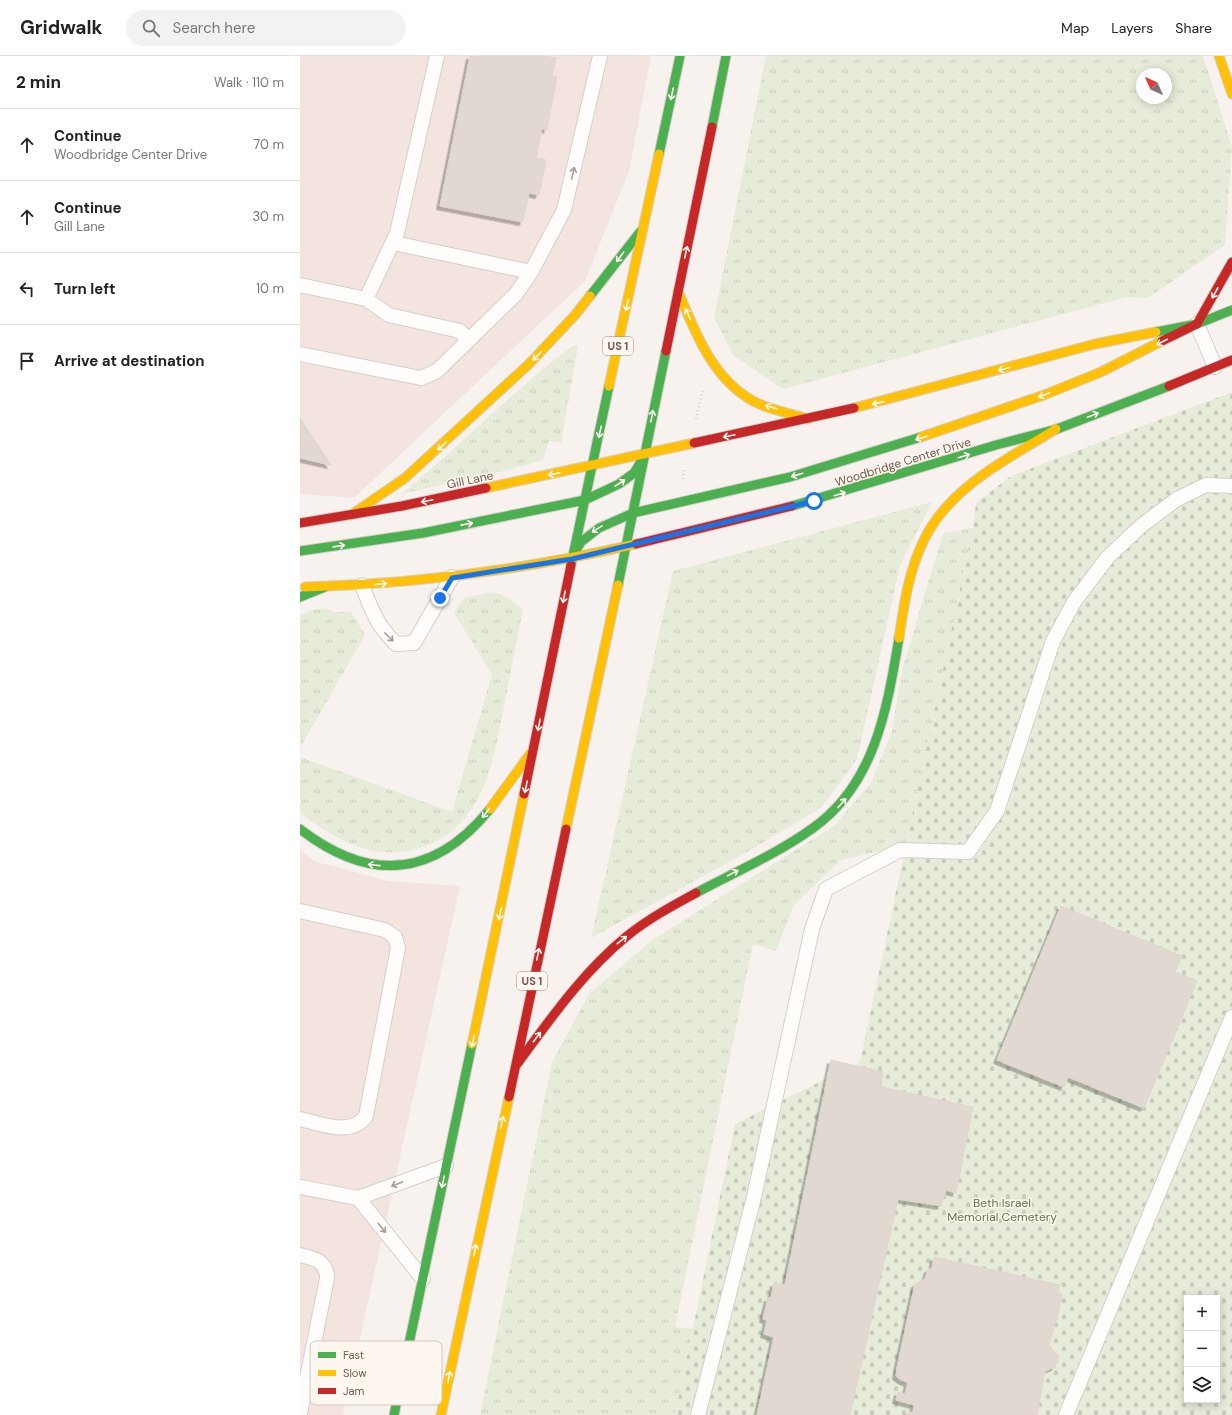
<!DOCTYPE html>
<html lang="en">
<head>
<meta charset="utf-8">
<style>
	:root { --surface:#fff; --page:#f2f2f2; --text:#222; --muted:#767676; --line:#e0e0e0 }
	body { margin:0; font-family:"DM Sans",sans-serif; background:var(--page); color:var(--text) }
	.controls { position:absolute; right:12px; bottom:12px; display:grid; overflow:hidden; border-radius:0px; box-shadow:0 2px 10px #0003 }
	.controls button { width:36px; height:36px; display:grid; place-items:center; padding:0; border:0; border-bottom:1px solid var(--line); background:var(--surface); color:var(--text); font:20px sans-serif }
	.compass { position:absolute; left:836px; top:12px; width:36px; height:36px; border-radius:50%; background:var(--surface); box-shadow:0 2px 10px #0003; rotate:315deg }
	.stop { position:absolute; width:12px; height:12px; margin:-9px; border:3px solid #1a73e8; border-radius:50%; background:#fff }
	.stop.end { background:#1a73e8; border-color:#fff; box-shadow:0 1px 4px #0008 }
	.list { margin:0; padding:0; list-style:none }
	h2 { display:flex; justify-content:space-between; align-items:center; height:52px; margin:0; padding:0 16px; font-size:17px }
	h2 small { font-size:13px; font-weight:400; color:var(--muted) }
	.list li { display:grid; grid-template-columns:26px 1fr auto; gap:12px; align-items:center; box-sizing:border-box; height:72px; padding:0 16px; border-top:1px solid var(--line) }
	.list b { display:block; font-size:15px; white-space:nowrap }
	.list p { margin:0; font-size:13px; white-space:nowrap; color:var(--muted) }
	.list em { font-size:13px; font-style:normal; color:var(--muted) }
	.icon { flex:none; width:22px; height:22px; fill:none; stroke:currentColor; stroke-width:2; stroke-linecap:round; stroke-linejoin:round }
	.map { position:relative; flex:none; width:932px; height:1359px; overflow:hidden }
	header { display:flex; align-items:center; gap:24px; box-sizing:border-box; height:56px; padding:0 20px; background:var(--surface); border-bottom:1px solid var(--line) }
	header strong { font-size:19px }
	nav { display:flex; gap:22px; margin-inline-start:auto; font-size:14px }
	.search { width:280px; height:36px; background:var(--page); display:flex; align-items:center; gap:10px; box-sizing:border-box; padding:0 14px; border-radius:22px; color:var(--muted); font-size:15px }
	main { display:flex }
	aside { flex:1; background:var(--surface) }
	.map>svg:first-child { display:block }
</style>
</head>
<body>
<header>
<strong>Gridwalk</strong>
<div class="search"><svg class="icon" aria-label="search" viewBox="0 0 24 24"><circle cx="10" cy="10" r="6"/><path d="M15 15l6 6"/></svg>Search here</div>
<nav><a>Map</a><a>Layers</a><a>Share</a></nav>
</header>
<main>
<aside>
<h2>2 min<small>Walk · 110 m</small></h2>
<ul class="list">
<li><svg class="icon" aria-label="ahead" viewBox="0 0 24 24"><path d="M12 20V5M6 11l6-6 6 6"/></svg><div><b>Continue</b><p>Woodbridge Center Drive</p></div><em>70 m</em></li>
<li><svg class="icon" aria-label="ahead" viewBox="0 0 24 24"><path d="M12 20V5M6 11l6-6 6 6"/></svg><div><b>Continue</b><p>Gill Lane</p></div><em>30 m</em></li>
<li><svg class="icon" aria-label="left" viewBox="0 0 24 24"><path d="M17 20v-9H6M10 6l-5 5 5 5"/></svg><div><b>Turn left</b></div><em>10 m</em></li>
<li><svg class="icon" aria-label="arrive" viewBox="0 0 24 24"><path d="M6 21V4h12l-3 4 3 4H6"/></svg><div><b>Arrive at destination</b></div></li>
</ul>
</aside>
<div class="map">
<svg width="932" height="1359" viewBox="0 0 932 1359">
	<defs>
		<pattern id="grass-tufts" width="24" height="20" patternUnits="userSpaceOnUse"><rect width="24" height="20" fill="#e6ecd9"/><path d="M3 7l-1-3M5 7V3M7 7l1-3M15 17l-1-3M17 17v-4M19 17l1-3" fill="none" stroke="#c9ccbc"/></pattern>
		<pattern id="cemetery-stones" width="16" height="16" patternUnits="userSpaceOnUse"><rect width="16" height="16" fill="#e6ecd9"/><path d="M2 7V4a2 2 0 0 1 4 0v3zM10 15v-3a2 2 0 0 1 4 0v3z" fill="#c9ccbc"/></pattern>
		<filter id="shadow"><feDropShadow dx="-3.5" dy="3.5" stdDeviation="0" flood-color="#0004"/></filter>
	</defs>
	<rect width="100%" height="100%" fill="#f7f2ed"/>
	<path fill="#f4e4df" d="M 0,0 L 351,0 L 329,115 L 285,225 L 54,442 L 0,438 Z
		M 0,793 L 14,805 L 88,825 L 160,830 L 43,1359 L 0,1359 Z"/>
	<path fill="url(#grass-tufts)" fill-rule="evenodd" d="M 466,0 L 903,0 L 932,91 L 925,189 L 848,242 L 827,241 L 483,333 L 433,299 L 414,261 ZM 842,18 L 866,18 L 866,42 L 842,42 Z
		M 274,289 L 278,290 L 261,387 L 249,385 L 243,404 L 203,415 L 101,438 C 161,391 212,334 274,289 Z
		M 632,446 L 600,509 L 557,703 L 522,751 L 449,795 L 291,882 L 373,515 Z
		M 673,472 L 606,789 L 541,804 L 494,849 L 476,895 L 453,888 L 375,1271 L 393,1273 L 375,1359 L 180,1359 L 252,1006 L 289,938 L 352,884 L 534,770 L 571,727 L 592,675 L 602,614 L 643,477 Z
		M 194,536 L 204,540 L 223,553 C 217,583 211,614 205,645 C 194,703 184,775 116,793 C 70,805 36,783 0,757 L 0,701 L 152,756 L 192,618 L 154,557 L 164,542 Z
		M 24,552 L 34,556 L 51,556 L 65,579 L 0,692 L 0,560 L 9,555 Z"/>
	<path fill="url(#cemetery-stones)" fill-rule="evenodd" d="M 932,336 L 932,1359 L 375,1359 L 435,1068 L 560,1006 L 673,472 L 676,447 L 711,420 ZM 887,1242 L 917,1242 L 917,1344 L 887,1344 Z"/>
	<path fill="#e1d8d2" stroke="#e0d5d0" filter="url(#shadow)" d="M 170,0 L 243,0 L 256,2 L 252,20 L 257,21 L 247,74 L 242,72 L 236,102 L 246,104 L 239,139 L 229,137 L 223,166 L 140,150 Z
		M 0,362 L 31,409 L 0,402 Z
		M 761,850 L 882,900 L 875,916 L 897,925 L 844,1052 L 768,1021 L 764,1031 L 697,1004 Z
		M 531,1004 L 583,1016 L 581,1031 L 673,1051 L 656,1137 L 646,1134 L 641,1150 L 598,1143 L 550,1359 L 457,1359 L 474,1281 L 464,1278 L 467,1264 L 463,1263 L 468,1242 L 471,1242 L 474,1227 L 485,1229 Z
		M 634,1201 L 760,1229 L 758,1235 L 762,1239 L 757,1264 L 756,1264 L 749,1290 L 758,1299 L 758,1305 L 755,1311 L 745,1315 L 737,1359 L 606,1359 L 609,1356 L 613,1357 L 614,1349 L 596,1344 L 598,1336 L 605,1338 L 608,1327 L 601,1324 L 596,1320 L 597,1312 L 615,1228 L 625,1223 L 628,1213 L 632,1213 Z"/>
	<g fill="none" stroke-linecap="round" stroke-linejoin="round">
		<defs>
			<path id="lane" d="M 94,187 L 231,216
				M 0,229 L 66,243 L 97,177 L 137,0
				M 66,243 L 89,259 L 160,275 L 168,284
				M 897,268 L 915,311
				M 0,298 L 121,322 L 137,315 L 216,238 L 231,216 L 264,154 L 300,0
				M 62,529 C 72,555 76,568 96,588 L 114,587 L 152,521
				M 0,855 L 85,874 L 95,881 L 98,892 L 66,1060 C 50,1081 22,1068 0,1063
				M 0,1131 L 58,1142 L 146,1110
				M 58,1142 L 123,1223
				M 0,1199 C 14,1202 27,1205 27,1222 L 0,1357
				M 398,1359 L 454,1141 L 512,873 L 526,833 L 600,794 L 668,796 L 697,755 L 753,585 L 774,546 L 808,501 L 841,470 L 877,443 L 906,429 L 932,430
				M 766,1359 L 932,961"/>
			<path id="fast" d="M 412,71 L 426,0
				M 359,98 L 380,0
				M 290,240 L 340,176
				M 856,276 L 897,268 L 932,254
				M 492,450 L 696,389 L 757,373 L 869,330
				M 0,495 L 123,477 L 285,444 L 319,428 L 334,417 L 343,402
				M 275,496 L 281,486 L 299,472 L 333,457 L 490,421 L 621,381
				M 271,509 L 309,330
				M 318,529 L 366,295
				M 0,541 L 25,531
				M 0,773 C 70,827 134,822 190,753
				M 396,837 C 435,816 477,798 513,772 C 575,728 587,653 599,582
				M 94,1359 L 172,988"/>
			<path id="slow" d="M 919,0 L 932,38
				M 378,235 C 395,276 412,322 453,345 C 469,354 490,357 508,363
				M 309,330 L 359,98
				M 554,352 L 795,288 L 856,276
				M 621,381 L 744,339 L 801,316 L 862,285
				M 186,432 L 394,387
				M 51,459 L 105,422 L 229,308 L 275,259 L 290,240
				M 5,531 C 117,528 227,513 336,488
				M 599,582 C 604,548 609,513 625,482 C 651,430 708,403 756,373
				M 190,753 L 230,698
				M 266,773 L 318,529
				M 172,988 L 224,738
				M 141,1359 L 209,1041"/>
			<path id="jam" d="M 862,285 L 897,268 L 932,206
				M 366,295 L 412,71
				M 869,330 L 932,304
				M 394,387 L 554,352
				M 0,467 L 102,450 L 186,432
				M 336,488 L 492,450
				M 224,738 L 271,509
				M 218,1007 C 251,962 283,916 327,880 C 348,863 372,850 396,837
				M 209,1041 L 266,773"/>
		</defs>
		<use href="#lane" stroke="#d6ceca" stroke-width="16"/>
		<use href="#fast" stroke="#d6ceca" stroke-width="11"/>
		<use href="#slow" stroke="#d6ceca" stroke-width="11"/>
		<use href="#jam" stroke="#d6ceca" stroke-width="11"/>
		<path stroke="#dad2cf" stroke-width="2.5" stroke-dasharray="1 3" stroke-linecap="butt" d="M 396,363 L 403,333
			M 383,423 L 385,412"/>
		<use href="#lane" stroke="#fefdfc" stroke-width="14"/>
		<use href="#fast" stroke="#4caf50" stroke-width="9"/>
		<use href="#slow" stroke="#ffc107" stroke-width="9"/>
		<use href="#jam" stroke="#c62828" stroke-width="9"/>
	</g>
	<defs><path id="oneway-shaft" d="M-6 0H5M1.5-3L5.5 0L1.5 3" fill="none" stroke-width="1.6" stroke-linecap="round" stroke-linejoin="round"/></defs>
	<g stroke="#fef7f0">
		<use href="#oneway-shaft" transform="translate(372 38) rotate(102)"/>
		<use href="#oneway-shaft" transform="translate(386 196) rotate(-78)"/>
		<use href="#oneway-shaft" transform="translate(320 201) rotate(127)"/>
		<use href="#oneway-shaft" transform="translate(915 237) rotate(119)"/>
		<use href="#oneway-shaft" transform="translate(327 249) rotate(102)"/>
		<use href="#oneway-shaft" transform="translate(388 258) rotate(-114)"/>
		<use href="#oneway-shaft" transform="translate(862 286) rotate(153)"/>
		<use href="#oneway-shaft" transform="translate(237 300) rotate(134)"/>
		<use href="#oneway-shaft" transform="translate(704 313) rotate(165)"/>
		<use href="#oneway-shaft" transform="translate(744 339) rotate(160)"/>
		<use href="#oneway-shaft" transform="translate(578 347) rotate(167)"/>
		<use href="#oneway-shaft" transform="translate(471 351) rotate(-162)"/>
		<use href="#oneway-shaft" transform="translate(793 359) rotate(-21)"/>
		<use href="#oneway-shaft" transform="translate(352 360) rotate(-79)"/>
		<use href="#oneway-shaft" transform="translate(300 376) rotate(102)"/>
		<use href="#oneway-shaft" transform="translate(429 380) rotate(168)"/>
		<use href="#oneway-shaft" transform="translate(621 382) rotate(162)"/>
		<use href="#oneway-shaft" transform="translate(142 390) rotate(137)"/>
		<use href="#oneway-shaft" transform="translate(664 400) rotate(-18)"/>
		<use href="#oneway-shaft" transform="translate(254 418) rotate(168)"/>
		<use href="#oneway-shaft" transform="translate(497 419) rotate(164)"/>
		<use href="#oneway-shaft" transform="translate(320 427) rotate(-33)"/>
		<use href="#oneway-shaft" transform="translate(540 438) rotate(-16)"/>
		<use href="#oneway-shaft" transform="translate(127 445) rotate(168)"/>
		<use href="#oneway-shaft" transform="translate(167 468) rotate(-11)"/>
		<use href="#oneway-shaft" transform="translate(297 473) rotate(148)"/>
		<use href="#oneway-shaft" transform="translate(39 490) rotate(-8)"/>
		<use href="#oneway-shaft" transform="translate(81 528) rotate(-5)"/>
		<use href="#oneway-shaft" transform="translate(264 541) rotate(101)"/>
		<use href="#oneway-shaft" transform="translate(239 669) rotate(101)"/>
		<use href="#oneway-shaft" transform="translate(226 731) rotate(102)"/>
		<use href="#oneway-shaft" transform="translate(542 747) rotate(-49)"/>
		<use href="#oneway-shaft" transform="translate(186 757) rotate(129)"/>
		<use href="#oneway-shaft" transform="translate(74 809) rotate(-174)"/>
		<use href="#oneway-shaft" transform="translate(433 817) rotate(-28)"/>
		<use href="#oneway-shaft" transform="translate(200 858) rotate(102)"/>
		<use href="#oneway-shaft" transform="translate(322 884) rotate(-38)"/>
		<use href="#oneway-shaft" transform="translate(238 898) rotate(-78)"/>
		<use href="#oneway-shaft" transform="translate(237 981) rotate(-53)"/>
		<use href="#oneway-shaft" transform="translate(173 985) rotate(102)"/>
		<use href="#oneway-shaft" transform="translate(202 1066) rotate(-78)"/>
		<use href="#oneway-shaft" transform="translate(143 1126) rotate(102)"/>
		<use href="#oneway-shaft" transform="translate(175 1194) rotate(-78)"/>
		<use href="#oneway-shaft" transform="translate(149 1321) rotate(-78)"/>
	</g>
	<g stroke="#ab9a94">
		<use href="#oneway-shaft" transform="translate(273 117) rotate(-77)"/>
		<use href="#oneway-shaft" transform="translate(89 581) rotate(45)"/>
		<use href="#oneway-shaft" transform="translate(97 1128) rotate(160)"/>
		<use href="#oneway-shaft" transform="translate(82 1172) rotate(51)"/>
	</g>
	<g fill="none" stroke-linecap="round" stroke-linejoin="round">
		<path stroke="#1a73e8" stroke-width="5" d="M 140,542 L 152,522 L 272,503 L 514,445"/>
	</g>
	<g text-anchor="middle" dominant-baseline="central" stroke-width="3" stroke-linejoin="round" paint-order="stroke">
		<g fill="#fef7f0" stroke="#9d887f" stroke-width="1">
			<rect x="303" y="281" width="30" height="18" rx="3"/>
			<rect x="217" y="916" width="30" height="18" rx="3"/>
		</g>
		<g font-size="11" font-weight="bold" fill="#74584e">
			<text x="318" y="290">US 1</text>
			<text x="232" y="925">US 1</text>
		</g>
		<g font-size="12" fill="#74584e" stroke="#fef7f0">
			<text transform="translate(603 406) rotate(-17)">Woodbridge Center Drive</text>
			<text transform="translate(170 424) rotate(-12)">Gill Lane</text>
		</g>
		<g font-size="12" fill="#5a7947" stroke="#fef7f0">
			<text x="702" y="1147">Beth Israel<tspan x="702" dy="14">Memorial Cemetery</tspan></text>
		</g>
	</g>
	<rect x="10" y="1285" width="132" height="64" rx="6" fill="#fef7f0" stroke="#d5c7bf" stroke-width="1"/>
	<rect x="18" y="1296" width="18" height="6" fill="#4caf50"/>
	<rect x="18" y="1314" width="18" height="6" fill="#ffc107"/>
	<rect x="18" y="1332" width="18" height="6" fill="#c62828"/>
	<g font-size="11" fill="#74584e">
		<text x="43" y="1303">Fast</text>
		<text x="43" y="1321">Slow</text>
		<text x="43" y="1339">Jam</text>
	</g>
</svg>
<div class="controls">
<button>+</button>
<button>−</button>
<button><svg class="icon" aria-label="layers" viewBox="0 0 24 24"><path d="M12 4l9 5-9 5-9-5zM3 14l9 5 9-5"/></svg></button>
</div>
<svg class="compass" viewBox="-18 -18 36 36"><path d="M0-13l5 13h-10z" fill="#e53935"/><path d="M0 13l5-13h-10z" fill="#767676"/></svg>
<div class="stop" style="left:514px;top:445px"></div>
<div class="stop end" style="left:140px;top:542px"></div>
</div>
</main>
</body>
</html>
